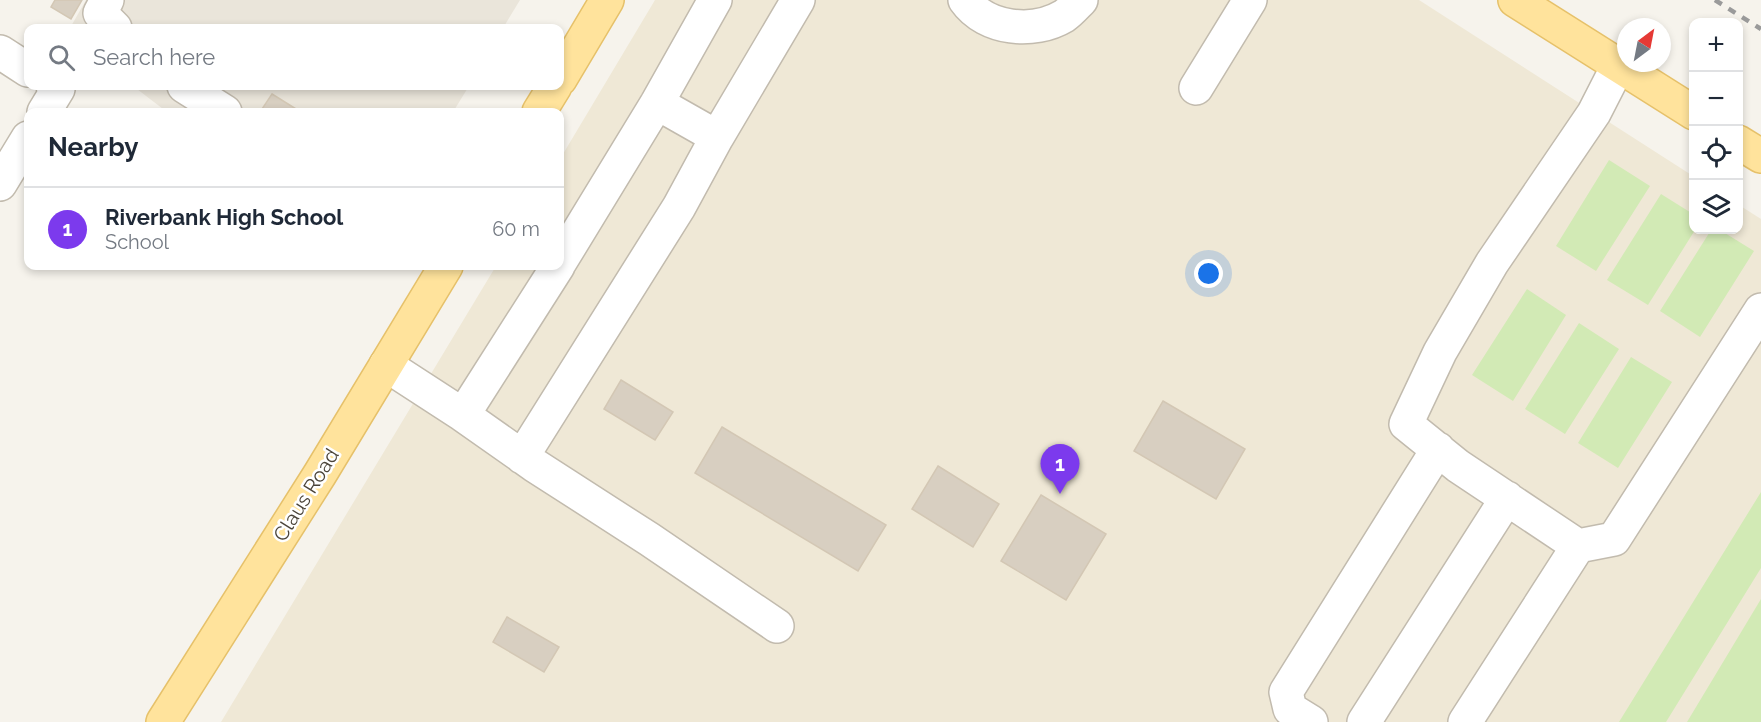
<!DOCTYPE html>
<html lang="en">
<head>
<meta charset="utf-8">
<style>
	:root { --surface:#fff; --page:#f2f2f3; --text:#1f2937; --muted:#747a83; --line:#e0e1e3; --accent:#7c3aed }
	body { margin:0; font-family:Raleway,sans-serif; background:var(--page); color:var(--text) }
	.controls { position:absolute; right:18px; top:18px; display:grid; overflow:hidden; border-radius:12px; box-shadow:0 3px 9px #0003 }
	.controls button { width:54px; height:54px; display:grid; place-items:center; padding:0; border:0; border-bottom:2px solid var(--line); background:var(--surface); color:var(--text); font:30px sans-serif }
	.compass { position:absolute; left:1617px; top:18px; width:54px; height:54px; border-radius:50%; background:var(--surface); box-shadow:0 3px 9px #0003; rotate:32deg }
	.you { position:absolute; left:1209px; top:274px; width:21px; height:21px; margin:-15px; border:4px solid #fff; border-radius:50%; background:#1a73e8; box-shadow:0 0 0 9px #1a73e833 }
	.badge { display:grid; place-items:center; width:39px; height:39px; border-radius:50%; background:var(--accent); color:#fff; font-size:20px; font-weight:700 }
	.pin { position:absolute; translate:-50% -50px; filter:drop-shadow(0 2px 3px #0008) }
	.pin::after { content:''; position:absolute; top:32px; width:21px; height:18px; background:inherit; clip-path:polygon(0 0,100% 0,50% 100%) }
	.list { margin:0; padding:0; list-style:none }
	h2 { display:flex; justify-content:space-between; align-items:center; height:78px; margin:0; padding:0 24px; font-size:26px }
	h2 small { font-size:20px; font-weight:400; color:var(--muted) }
	.list li { display:grid; grid-template-columns:39px 1fr auto; gap:18px; align-items:center; box-sizing:border-box; height:84px; padding:0 24px; border-top:2px solid var(--line) }
	.list b { display:block; font-size:22px; white-space:nowrap }
	.list p { margin:0; font-size:20px; white-space:nowrap; color:var(--muted) }
	.list em { font-size:20px; font-style:normal; color:var(--muted) }
	.icon { flex:none; width:33px; height:33px; fill:none; stroke:currentColor; stroke-width:2; stroke-linecap:round; stroke-linejoin:round }
	.map { position:relative; flex:none; width:1761px; height:722px; overflow:hidden }
	.search { position:absolute; background:var(--surface); box-shadow:0 3px 9px #0003; left:24px; top:24px; width:540px; height:66px; display:flex; align-items:center; gap:15px; box-sizing:border-box; padding:0 21px; border-radius:12px; color:var(--muted); font-size:22px }
	.panel { position:absolute; background:var(--surface); box-shadow:0 3px 9px #0003; left:24px; top:108px; width:540px; height:162px; border-radius:12px }
	.map>svg:first-child { display:block }
</style>
</head>
<body>
<div class="map">
<svg width="1761" height="722" viewBox="0 0 1761 722">
	<rect width="100%" height="100%" fill="#f6f3ec"/>
	<path fill="#eae5da" d="M 86,0 L 520,0 L 503,28 L 70,28 Z
		M 133,86 L 469,86 L 453,112 L 167,112 Z"/>
	<path fill="#efe8d6" d="M 655,0 L 1419,0 L 1693,176 L 1694,230 L 1738,230 L 1739,205 L 1761,219 L 1761,722 L 221,722 L 496,266 L 560,266 L 560,159 Z"/>
	<path fill="#d2eab5" d="M 1609,160 L 1650,186 L 1596,271 L 1556,246 Z
		M 1661,194 L 1693,214 L 1695,230 L 1648,305 L 1607,280 Z
		M 1711,230 L 1720,230 L 1754,251 L 1700,337 L 1660,311 Z
		M 1527,289 L 1566,315 L 1513,401 L 1472,375 Z
		M 1579,323 L 1619,349 L 1565,434 L 1525,409 Z
		M 1631,357 L 1672,382 L 1618,468 L 1578,443 Z
		M 1761,492 L 1761,568 L 1666,722 L 1619,722 Z
		M 1761,599 L 1761,722 L 1687,722 Z"/>
	<path fill="#d8cfc1" stroke="#d3c7b4" stroke-width="1.5" d="M 55,0 L 82,0 L 71,19 L 51,7 Z
		M 272,94 L 301,112 L 260,112 Z
		M 621,380 L 673,412 L 655,440 L 604,409 Z
		M 1163,401 L 1245,449 L 1216,499 L 1134,451 Z
		M 722,427 L 886,525 L 858,571 L 695,473 Z
		M 938,466 L 999,504 L 973,547 L 912,509 Z
		M 1041,495 L 1106,534 L 1066,600 L 1001,561 Z
		M 507,617 L 559,647 L 544,672 L 493,642 Z"/>
	<g fill="none" stroke-linecap="round" stroke-linejoin="round">
		<defs>
			<path id="minor" d="M 107,0 L 100,13 L 115,28
				M 965,0 C 986,30 1034,34 1064,16 C 1070,12 1076,5 1081,0
				M 0,52 L 28,70
				M 1618,66 L 1594,113 L 1492,263 L 1440,352 L 1406,424 L 1458,466 L 1578,546 L 1614,539 L 1761,310
				M 184,86 L 225,112
				M 1196,88 L 1250,0
				M 657,103 L 717,137
				M 44,112 L 58,89 L 53,86
				M 0,184 L 28,138
				M 560,262 L 657,103 L 715,0
				M 386,365 L 463,415 L 534,465 L 649,539 L 777,626
				M 463,415 L 558,266
				M 522,457 L 679,207 L 717,137 L 798,0
				M 1311,722 L 1290,709 L 1286,692 L 1438,449
				M 1364,722 L 1507,498
				M 1465,722 L 1578,546"/>
			<path id="major" d="M 1515,0 L 1694,113
				M 560,79 L 607,0
				M 539,112 L 555,86
				M 1738,142 L 1761,156
				M 163,722 L 320,474 L 446,266"/>
		</defs>
		<use href="#minor" stroke="#c2bbae" stroke-width="36"/>
		<use href="#major" stroke="#e6c16a" stroke-width="36"/>
		<use href="#minor" stroke="#fff" stroke-width="33"/>
		<use href="#major" stroke="#ffe39c" stroke-width="33"/>
		<path stroke="#9a9a9a" stroke-width="4.5" stroke-dasharray="8 8" stroke-linecap="butt" d="M 1715,0 L 1761,29"/>
	</g>
	<g text-anchor="middle" dominant-baseline="central" stroke-width="5" stroke-linejoin="round" paint-order="stroke">
		<g font-size="20" fill="#4b4439" stroke="#fff">
			<text transform="translate(306 495) rotate(-58)">Claus Road</text>
		</g>
	</g>
</svg>
<div class="controls">
<button>+</button>
<button>−</button>
<button><svg class="icon" aria-label="locate" viewBox="0 0 24 24"><circle cx="12" cy="12" r="6"/><path d="M12 2v4M12 18v4M2 12h4M18 12h4"/></svg></button>
<button><svg class="icon" aria-label="layers" viewBox="0 0 24 24"><path d="M12 4l9 5-9 5-9-5zM3 14l9 5 9-5"/></svg></button>
</div>
<svg class="compass" viewBox="-18 -18 36 36"><path d="M0-13l5 13h-10z" fill="#e53935"/><path d="M0 13l5-13h-10z" fill="#747a83"/></svg>
<div class="you"></div>
<div class="pin badge" style="left:1060px;top:494px">1</div>
<div class="search"><svg class="icon" aria-label="search" viewBox="0 0 24 24"><circle cx="10" cy="10" r="6"/><path d="M15 15l6 6"/></svg>Search here</div>
<section class="panel">
<h2>Nearby<small></small></h2>
<ul class="list">
<li><span class="badge">1</span><div><b>Riverbank High School</b><p>School</p></div><em>60 m</em></li>
</ul>
</section>
</div>
</body>
</html>
